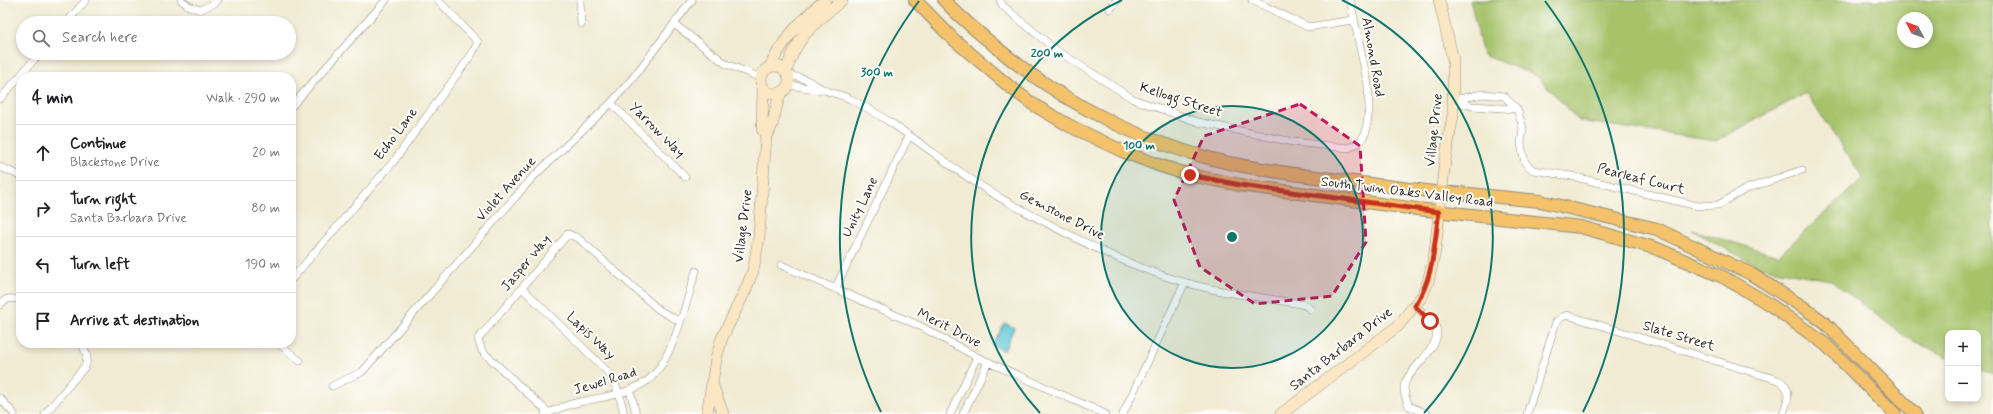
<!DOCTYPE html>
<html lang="en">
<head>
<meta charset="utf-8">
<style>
	:root { --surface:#fff; --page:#f2f2f2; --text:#202124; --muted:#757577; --line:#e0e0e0 }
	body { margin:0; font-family:Mynerve,sans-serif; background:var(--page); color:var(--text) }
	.controls { position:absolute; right:12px; bottom:12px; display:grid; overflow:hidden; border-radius:8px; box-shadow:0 2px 6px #0003 }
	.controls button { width:36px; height:36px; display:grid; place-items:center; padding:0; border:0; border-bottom:1px solid var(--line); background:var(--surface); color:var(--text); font:20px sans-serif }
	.compass { position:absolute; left:1897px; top:12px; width:36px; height:36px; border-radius:50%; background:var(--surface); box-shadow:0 2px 6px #0003; rotate:311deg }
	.stop { position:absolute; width:12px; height:12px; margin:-9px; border:3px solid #c8321e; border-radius:50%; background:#fff }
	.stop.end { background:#c8321e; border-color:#fff; box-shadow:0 1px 4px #0008 }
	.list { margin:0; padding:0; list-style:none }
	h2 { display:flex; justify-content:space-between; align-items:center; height:52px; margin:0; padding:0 16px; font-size:17px }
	h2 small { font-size:13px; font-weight:400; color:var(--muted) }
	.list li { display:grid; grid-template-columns:26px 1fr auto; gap:12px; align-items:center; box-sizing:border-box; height:56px; padding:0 16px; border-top:1px solid var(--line) }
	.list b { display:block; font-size:15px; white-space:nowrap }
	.list p { margin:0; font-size:13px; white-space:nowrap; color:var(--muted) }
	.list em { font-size:13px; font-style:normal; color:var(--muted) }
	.icon { flex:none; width:22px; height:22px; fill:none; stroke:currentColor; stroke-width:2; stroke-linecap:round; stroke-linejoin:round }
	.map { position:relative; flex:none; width:1993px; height:414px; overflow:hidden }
	.search { position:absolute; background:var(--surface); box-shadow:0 2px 6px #0003; left:16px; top:16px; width:280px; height:44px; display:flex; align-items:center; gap:10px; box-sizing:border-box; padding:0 14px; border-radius:22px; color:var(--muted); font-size:15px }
	.panel { position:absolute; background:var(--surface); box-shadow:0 2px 6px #0003; left:16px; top:72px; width:280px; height:276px; border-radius:16px }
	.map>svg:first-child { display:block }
</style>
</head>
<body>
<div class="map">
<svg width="1993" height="414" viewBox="0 0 1993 414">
	<rect width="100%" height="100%" fill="#fdfcf7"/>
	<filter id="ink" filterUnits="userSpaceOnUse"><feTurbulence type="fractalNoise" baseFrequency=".025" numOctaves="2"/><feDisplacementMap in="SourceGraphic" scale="8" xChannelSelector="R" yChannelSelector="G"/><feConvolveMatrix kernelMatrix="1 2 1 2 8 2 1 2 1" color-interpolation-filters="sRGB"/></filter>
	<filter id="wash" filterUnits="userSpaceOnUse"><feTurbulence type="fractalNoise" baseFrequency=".012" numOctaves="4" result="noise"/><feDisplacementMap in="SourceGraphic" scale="16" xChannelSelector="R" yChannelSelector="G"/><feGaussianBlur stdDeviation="0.9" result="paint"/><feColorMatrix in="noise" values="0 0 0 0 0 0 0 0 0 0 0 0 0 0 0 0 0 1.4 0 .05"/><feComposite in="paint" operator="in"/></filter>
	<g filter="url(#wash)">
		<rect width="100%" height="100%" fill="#f1ebd3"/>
		<path fill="#a6c36a" stroke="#68774a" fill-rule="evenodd" d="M 1470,0 L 1993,0 L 1993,374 L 1978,369 L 1978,333 L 1948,333 L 1948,357 L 1907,338 L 1830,280 L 1759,267 L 1692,230 L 1778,256 L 1863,178 L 1806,93 L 1716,141 L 1579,121 L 1537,76 L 1483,55 ZM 1903,18 L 1927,18 L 1927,42 L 1903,42 Z"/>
		<path fill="#5cc5d8" stroke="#447882" d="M 1005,323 L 1014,328 L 1004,351 L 992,345 Z"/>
	</g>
	<g filter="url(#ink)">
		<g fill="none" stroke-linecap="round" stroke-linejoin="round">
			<defs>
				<path id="street" d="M 181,0 L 189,6 L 200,10 L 215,3 L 218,0
					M 580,0 L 581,24
					M 1000,0 L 1003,6 L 1056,50 L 1133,99 L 1198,122 L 1293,142 L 1349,148 L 1360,142 L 1366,132 L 1369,108 L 1368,85 L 1350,0
					M 1252,0 L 1308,27 L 1353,20
					M 1110,9 L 1117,0
					M 66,23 L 86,0
					M 674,24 L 726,64 L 762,78
					M 789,76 C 808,77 811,84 827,91 C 835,94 843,95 850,99 C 905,126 950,170 1004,200 C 1068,235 1135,272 1207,288 C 1239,295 1273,299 1305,305 L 1310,309
					M 788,85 L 823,90
					M 0,99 L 40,53
					M 1453,100 L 1483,94 L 1504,96 L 1517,109 L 1523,128 L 1521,144 L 1525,163 L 1533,170 L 1571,176 L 1698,206 L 1718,205 L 1746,189 L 1802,170
					M 1454,101 L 1472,106 L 1517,109
					M 611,103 L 685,177
					M 291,107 L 386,0
					M 0,167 L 21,176
					M 781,265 L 920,326 L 977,357 L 1105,414
					M 291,280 L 394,161 L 472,54 L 478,42 L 438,0
					M 522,288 L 610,374 L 619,393 L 624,414
					M 835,289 L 909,136
					M 0,305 C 6,297 12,298 21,300
					M 1415,306 C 1421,311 1431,318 1435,325 C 1445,346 1411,366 1405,383 C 1402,390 1406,399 1409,406 L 1427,414
					M 278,343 L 300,361
					M 332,386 L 362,372 L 532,178 L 611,103 L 633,78 L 692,0
					M 630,390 L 636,414
					M 0,398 L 14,414
					M 549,413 L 482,351 L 478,339 L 568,234 L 578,238 L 659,310 L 679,321
					M 45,414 L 86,365 L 87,356 L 82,343
					M 545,414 C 556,410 568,404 580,402 C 601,397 625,395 644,383 C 672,367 686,301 696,271
					M 950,414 L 977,357
					M 963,414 L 988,362
					M 1123,414 L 1185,282
					M 1527,414 L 1556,322 L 1562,317 L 1567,315 L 1778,380 C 1793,387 1788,401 1783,414"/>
				<path id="secondary" d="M761 80a14 14 0 1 1 28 0a14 14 0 1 1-28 0Z
					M 770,67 C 782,40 802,19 825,0
					M 786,72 C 796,36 815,23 842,0
					M 766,136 C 776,124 774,107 781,93
					M 712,383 L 716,359 L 722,338 L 745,291 L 753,271 L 759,237 L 766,136 L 762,129 L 763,87
					M 707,414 L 712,383 L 723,414
					M 1281,414 L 1398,326 L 1422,296 L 1428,282 L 1435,251 L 1445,160 L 1453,115 L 1453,60 L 1439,0"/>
				<path id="primary" d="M 915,0 L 952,38 L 1010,87 L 1034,105 L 1070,126 L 1122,151 L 1158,165 L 1190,175 L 1240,185 L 1417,209 L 1581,227 L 1655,248 L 1723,277 L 1769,304 L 1825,344 L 1895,414
					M 944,0 C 959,17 978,32 996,47 C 1066,106 1153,149 1244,166 C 1309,178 1376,184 1442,193 L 1459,193 L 1540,201 L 1657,229 L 1751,274 L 1803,307 L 1826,324 L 1915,414"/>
			</defs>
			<use href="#street" stroke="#8e8b7f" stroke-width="8"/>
			<use href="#secondary" stroke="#8e8b7f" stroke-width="12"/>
			<use href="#primary" stroke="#8e8b7f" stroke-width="14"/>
			<use href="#street" stroke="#fff" stroke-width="7"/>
			<use href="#secondary" stroke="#fbe7c3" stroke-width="11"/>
			<use href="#primary" stroke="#f4c26a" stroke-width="12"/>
		</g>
	</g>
	<g fill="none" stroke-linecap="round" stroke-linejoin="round" filter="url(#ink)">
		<path stroke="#c8321e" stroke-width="5" d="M 1190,175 L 1240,185 L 1439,212 C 1434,245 1434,277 1415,306 L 1430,321"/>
	</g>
	<path fill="#c2185b" fill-opacity="0.2" stroke="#c2185b" stroke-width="3" stroke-dasharray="8 5" stroke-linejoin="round" d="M 1300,104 L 1360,146 L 1366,242 L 1332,296 L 1255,304 L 1200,267 L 1174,200 L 1204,136 Z"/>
	<circle cx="1232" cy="237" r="131" fill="#0f766e" fill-opacity=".12"/>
	<g fill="none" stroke="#0f766e" stroke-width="2">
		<circle cx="1232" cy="237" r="131"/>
		<path d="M1040 413A261 261 0 0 1 1122 0M1342 0A261 261 0 0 1 1424 413"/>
		<path d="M881 412A392 392 0 0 1 919 1M1545 1A392 392 0 0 1 1583 412"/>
	</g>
	<g text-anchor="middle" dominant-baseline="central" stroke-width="4" stroke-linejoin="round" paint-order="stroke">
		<g font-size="14" fill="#2b2b2b" stroke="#fdfcf7">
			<text transform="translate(1373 57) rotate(80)">Almond Road</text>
			<text transform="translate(1181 100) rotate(18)">Kellogg Street</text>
			<text transform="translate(657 130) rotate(45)">Yarrow Way</text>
			<text transform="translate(1434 130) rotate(-84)">Village Drive</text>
			<text transform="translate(396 134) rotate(-53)">Echo Lane</text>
			<text transform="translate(1641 179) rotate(14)">Pearleaf Court</text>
			<text transform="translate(506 189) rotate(-48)">Violet Avenue</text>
			<text transform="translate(1407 192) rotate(7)">South Twin Oaks Valley Road</text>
			<text transform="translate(860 207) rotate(-64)">Unity Lane</text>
			<text transform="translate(1062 215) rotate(27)">Gemstone Drive</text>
			<text transform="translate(743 226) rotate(-83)">Village Drive</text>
			<text transform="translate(526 263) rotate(-50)">Jasper Way</text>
			<text transform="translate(949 328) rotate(27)">Merit Drive</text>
			<text transform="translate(591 336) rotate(44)">Lapis Way</text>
			<text transform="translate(1679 336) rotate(17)">Slate Street</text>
			<text transform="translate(1341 349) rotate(-38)">Santa Barbara Drive</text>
			<text transform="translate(605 381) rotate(-17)">Jewel Road</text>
		</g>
	</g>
	<circle cx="1232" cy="237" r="6" fill="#0f766e" stroke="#fdfcf7" stroke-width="2"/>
	<g font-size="12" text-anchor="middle" font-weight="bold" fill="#0f766e" stroke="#fdfcf7" stroke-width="4" stroke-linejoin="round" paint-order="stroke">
		<text x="1047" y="57">200 m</text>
		<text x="877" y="76">300 m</text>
		<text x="1139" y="149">100 m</text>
	</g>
</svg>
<div class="controls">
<button>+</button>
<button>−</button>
</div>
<svg class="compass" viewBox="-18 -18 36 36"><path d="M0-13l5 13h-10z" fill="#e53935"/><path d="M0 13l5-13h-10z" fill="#757577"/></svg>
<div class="stop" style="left:1430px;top:321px"></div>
<div class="stop end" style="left:1190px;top:175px"></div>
<div class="search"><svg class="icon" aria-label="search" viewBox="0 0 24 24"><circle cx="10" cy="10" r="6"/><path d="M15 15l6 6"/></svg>Search here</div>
<section class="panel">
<h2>4 min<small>Walk · 290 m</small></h2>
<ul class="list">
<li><svg class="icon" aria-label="ahead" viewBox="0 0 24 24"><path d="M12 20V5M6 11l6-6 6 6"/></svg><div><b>Continue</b><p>Blackstone Drive</p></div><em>20 m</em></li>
<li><svg class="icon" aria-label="right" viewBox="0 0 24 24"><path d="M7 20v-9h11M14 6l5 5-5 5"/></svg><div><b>Turn right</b><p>Santa Barbara Drive</p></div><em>80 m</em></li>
<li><svg class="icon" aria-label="left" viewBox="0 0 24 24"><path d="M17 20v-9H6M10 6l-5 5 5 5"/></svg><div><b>Turn left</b></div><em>190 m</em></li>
<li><svg class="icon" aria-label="arrive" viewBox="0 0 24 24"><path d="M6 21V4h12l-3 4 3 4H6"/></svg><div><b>Arrive at destination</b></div></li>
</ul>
</section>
</div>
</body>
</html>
